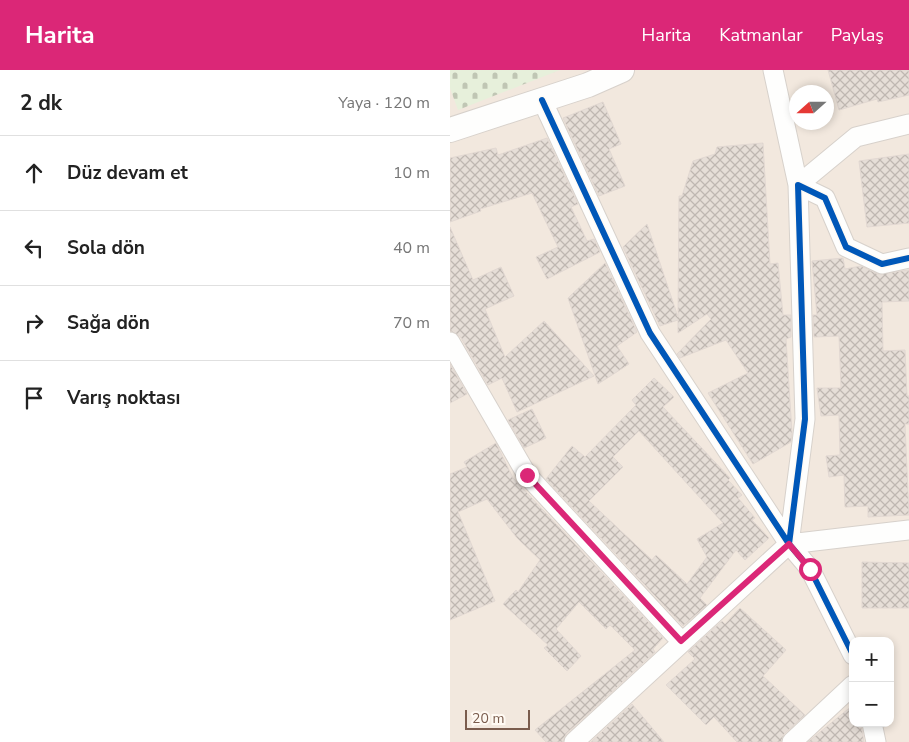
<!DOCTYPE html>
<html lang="tr">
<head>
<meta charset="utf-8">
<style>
	:root { --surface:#fff; --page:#f2f2f2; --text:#222; --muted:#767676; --line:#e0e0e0; --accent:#db2777 }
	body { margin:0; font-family:"Nunito Sans",sans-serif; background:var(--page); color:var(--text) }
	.controls { position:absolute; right:15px; bottom:15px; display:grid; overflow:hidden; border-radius:10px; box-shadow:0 2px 8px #0003 }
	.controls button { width:45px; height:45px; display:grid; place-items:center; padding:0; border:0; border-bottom:1px solid var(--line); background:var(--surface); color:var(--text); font:25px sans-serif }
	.compass { position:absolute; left:339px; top:15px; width:45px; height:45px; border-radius:50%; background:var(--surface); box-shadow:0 2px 8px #0003; rotate:249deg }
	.scale { position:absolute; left:15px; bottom:12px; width:65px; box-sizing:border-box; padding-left:5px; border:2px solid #7a5c4d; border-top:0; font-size:14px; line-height:18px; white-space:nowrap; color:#7a5c4d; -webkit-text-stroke:4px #fffaf3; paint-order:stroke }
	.stop { position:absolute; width:15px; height:15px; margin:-11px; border:4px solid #db2777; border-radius:50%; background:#fff }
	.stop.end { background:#db2777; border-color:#fff; box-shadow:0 1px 5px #0008 }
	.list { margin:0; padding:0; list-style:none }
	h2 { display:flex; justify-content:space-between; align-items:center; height:65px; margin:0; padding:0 20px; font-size:21px }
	h2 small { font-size:16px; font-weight:400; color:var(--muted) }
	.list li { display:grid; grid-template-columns:32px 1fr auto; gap:15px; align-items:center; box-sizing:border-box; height:75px; padding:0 20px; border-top:1px solid var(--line) }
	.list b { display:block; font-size:19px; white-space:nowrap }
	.list em { font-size:16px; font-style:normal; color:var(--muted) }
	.icon { flex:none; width:28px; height:28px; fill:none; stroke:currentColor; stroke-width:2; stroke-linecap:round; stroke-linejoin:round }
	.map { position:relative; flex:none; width:459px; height:672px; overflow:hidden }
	header { display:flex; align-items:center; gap:30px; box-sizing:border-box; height:70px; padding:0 25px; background:var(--accent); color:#fff }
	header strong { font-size:24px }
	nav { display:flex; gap:28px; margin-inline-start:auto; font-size:18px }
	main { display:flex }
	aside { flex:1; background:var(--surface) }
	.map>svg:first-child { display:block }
</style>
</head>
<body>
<header>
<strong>Harita</strong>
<nav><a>Harita</a><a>Katmanlar</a><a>Paylaş</a></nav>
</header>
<main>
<aside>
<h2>2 dk<small>Yaya · 120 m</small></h2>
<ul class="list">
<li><svg class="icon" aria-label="ahead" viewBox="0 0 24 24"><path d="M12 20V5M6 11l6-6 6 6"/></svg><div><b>Düz devam et</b></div><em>10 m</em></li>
<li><svg class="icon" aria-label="left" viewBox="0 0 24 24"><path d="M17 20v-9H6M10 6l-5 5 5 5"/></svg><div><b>Sola dön</b></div><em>40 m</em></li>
<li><svg class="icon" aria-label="right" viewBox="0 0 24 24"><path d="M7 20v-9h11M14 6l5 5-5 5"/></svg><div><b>Sağa dön</b></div><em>70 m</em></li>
<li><svg class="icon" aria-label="arrive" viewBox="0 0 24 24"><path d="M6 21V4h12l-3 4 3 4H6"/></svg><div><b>Varış noktası</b></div></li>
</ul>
</aside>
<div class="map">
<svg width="459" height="672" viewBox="0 0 459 672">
	<defs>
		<pattern id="cemetery-stones" width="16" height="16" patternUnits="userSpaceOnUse" patternTransform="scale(1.25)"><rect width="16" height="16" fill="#e7f0db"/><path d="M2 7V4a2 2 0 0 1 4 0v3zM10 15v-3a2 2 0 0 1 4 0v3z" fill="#c0c6b4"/></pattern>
		<pattern id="building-cross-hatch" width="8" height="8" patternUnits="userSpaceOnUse" patternTransform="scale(1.25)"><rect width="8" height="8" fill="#e6ded7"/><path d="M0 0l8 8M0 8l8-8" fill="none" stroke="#bfb7b1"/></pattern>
	</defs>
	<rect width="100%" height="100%" fill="#f9f5f0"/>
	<path fill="#f2e8de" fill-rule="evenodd" d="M 0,0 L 459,0 L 459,672 L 0,672 ZM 347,22 L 377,22 L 377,52 L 347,52 ZM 403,571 L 440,571 L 440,653 L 403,653 Z"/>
	<path fill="url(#cemetery-stones)" d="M 0,0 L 110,0 L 8,40 L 0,18 Z"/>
	<path fill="url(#building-cross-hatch)" stroke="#e2d8d2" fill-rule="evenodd" d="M 378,0 L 459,0 L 459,25 L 428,32 L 427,29 L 389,40 Z
		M 153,32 L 171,74 L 159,79 L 175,116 L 149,126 L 113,48 Z
		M 97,68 L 128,134 L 121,137 L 137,171 L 144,169 L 150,182 L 97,209 L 86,187 L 108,177 L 82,123 L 30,139 L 31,141 L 0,152 L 0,88 L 46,78 L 48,85 Z
		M 313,73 L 320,194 L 328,193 L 333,245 L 341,245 L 341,267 L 336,269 L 342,363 L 341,372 L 303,394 L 258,323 L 298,303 L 276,270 L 230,288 L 227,284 L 261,249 L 257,244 L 228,263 L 228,250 L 210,256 L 173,177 L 197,154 L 228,247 L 229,126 L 232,126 L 243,91 L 265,84 L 267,77 Z
		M 459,84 L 459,153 L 417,157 L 409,91 Z
		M 0,157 L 23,210 L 51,197 L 64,226 L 35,239 L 55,287 L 94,251 L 144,306 L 67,342 L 52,308 L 38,315 L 10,266 L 0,261 Z
		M 393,188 L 395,199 L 411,196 L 428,204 L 459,200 L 459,231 L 432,232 L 433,281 L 455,280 L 457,326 L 459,326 L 459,354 L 455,354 L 459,445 L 418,447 L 418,436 L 395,437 L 394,405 L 379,407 L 376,386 L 390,385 L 389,345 L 371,346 L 367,318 L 391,318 L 389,266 L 364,267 L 363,245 L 367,245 L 362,191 Z
		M 155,193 L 187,262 L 167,276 L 179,294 L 148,314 L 118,228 Z
		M 0,294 L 17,324 L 0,333 Z
		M 204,308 L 224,327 L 213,337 L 280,408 L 278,410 L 292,425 L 288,428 L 305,448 L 302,450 L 319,468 L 295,490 L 286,480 L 250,528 L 257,535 L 233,556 L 96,409 L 122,376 L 135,387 L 186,335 L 182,330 ZM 189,361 L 273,453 L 247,469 L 257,487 L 237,514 L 206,485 L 202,490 L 139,431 L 173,397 L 163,387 Z
		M 82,339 L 96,368 L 74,378 L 58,350 Z
		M 46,373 L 63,408 L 213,568 L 203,579 L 205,582 L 116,664 L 113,672 L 96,672 L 85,660 L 185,580 L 160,555 L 156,559 L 129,532 L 106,559 L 131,586 L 117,601 L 94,578 L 98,575 L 53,534 L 66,520 L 68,522 L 90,490 L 67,468 L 37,429 L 8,442 L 45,531 L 0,550 L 0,404 L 17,397 L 14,392 Z
		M 412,492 L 459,493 L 459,538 L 412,538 Z
		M 290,538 L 336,580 L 313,606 L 355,645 L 334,664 L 331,672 L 287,672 L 264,647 L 256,655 L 216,615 L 245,589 L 238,582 L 272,551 L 275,554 Z
		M 182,634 L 214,672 L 141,672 Z
		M 403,635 L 403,653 L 411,653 L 414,672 L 358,672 Z"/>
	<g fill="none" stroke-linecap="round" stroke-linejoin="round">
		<defs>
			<path id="minor" d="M 323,0 L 348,115 L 406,67 L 459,54
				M 92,30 L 200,263 L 339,474
				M 0,272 L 77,405 L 231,571
				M 403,585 L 360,499 L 339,474 L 355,349 L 348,115 L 375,128 L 396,177 L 432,194 L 459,188
				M 422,653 L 426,672
				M 124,672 L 339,474 L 459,460
				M 342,672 L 403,615"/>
			<path id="tertiary" d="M 0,60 L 138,15 L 172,0"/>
		</defs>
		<use href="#minor" stroke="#d7d1cb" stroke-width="21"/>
		<use href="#tertiary" stroke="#d7d1cb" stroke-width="26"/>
		<use href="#minor" stroke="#fefefd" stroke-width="19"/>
		<use href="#tertiary" stroke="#fefefd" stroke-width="24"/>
		<defs>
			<path id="cycleway" d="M 92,30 L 200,263 L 339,474
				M 403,585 L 360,499 L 339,474 L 355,349 L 348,115 L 375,128 L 396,177 L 432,194 L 459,188"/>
		</defs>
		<use href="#cycleway" stroke="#fffaf3" stroke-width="9"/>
		<use href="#cycleway" stroke="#0057b8" stroke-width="6"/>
	</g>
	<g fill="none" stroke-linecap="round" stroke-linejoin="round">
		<path stroke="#db2777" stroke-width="6" d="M 77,405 L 231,571 L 339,474 L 360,499"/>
	</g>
</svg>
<div class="controls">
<button>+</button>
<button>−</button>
</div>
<svg class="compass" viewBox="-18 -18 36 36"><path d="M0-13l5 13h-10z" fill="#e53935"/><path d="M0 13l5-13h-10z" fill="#767676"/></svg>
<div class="scale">20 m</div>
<div class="stop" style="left:360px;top:499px"></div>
<div class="stop end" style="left:77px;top:405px"></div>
</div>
</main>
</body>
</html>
